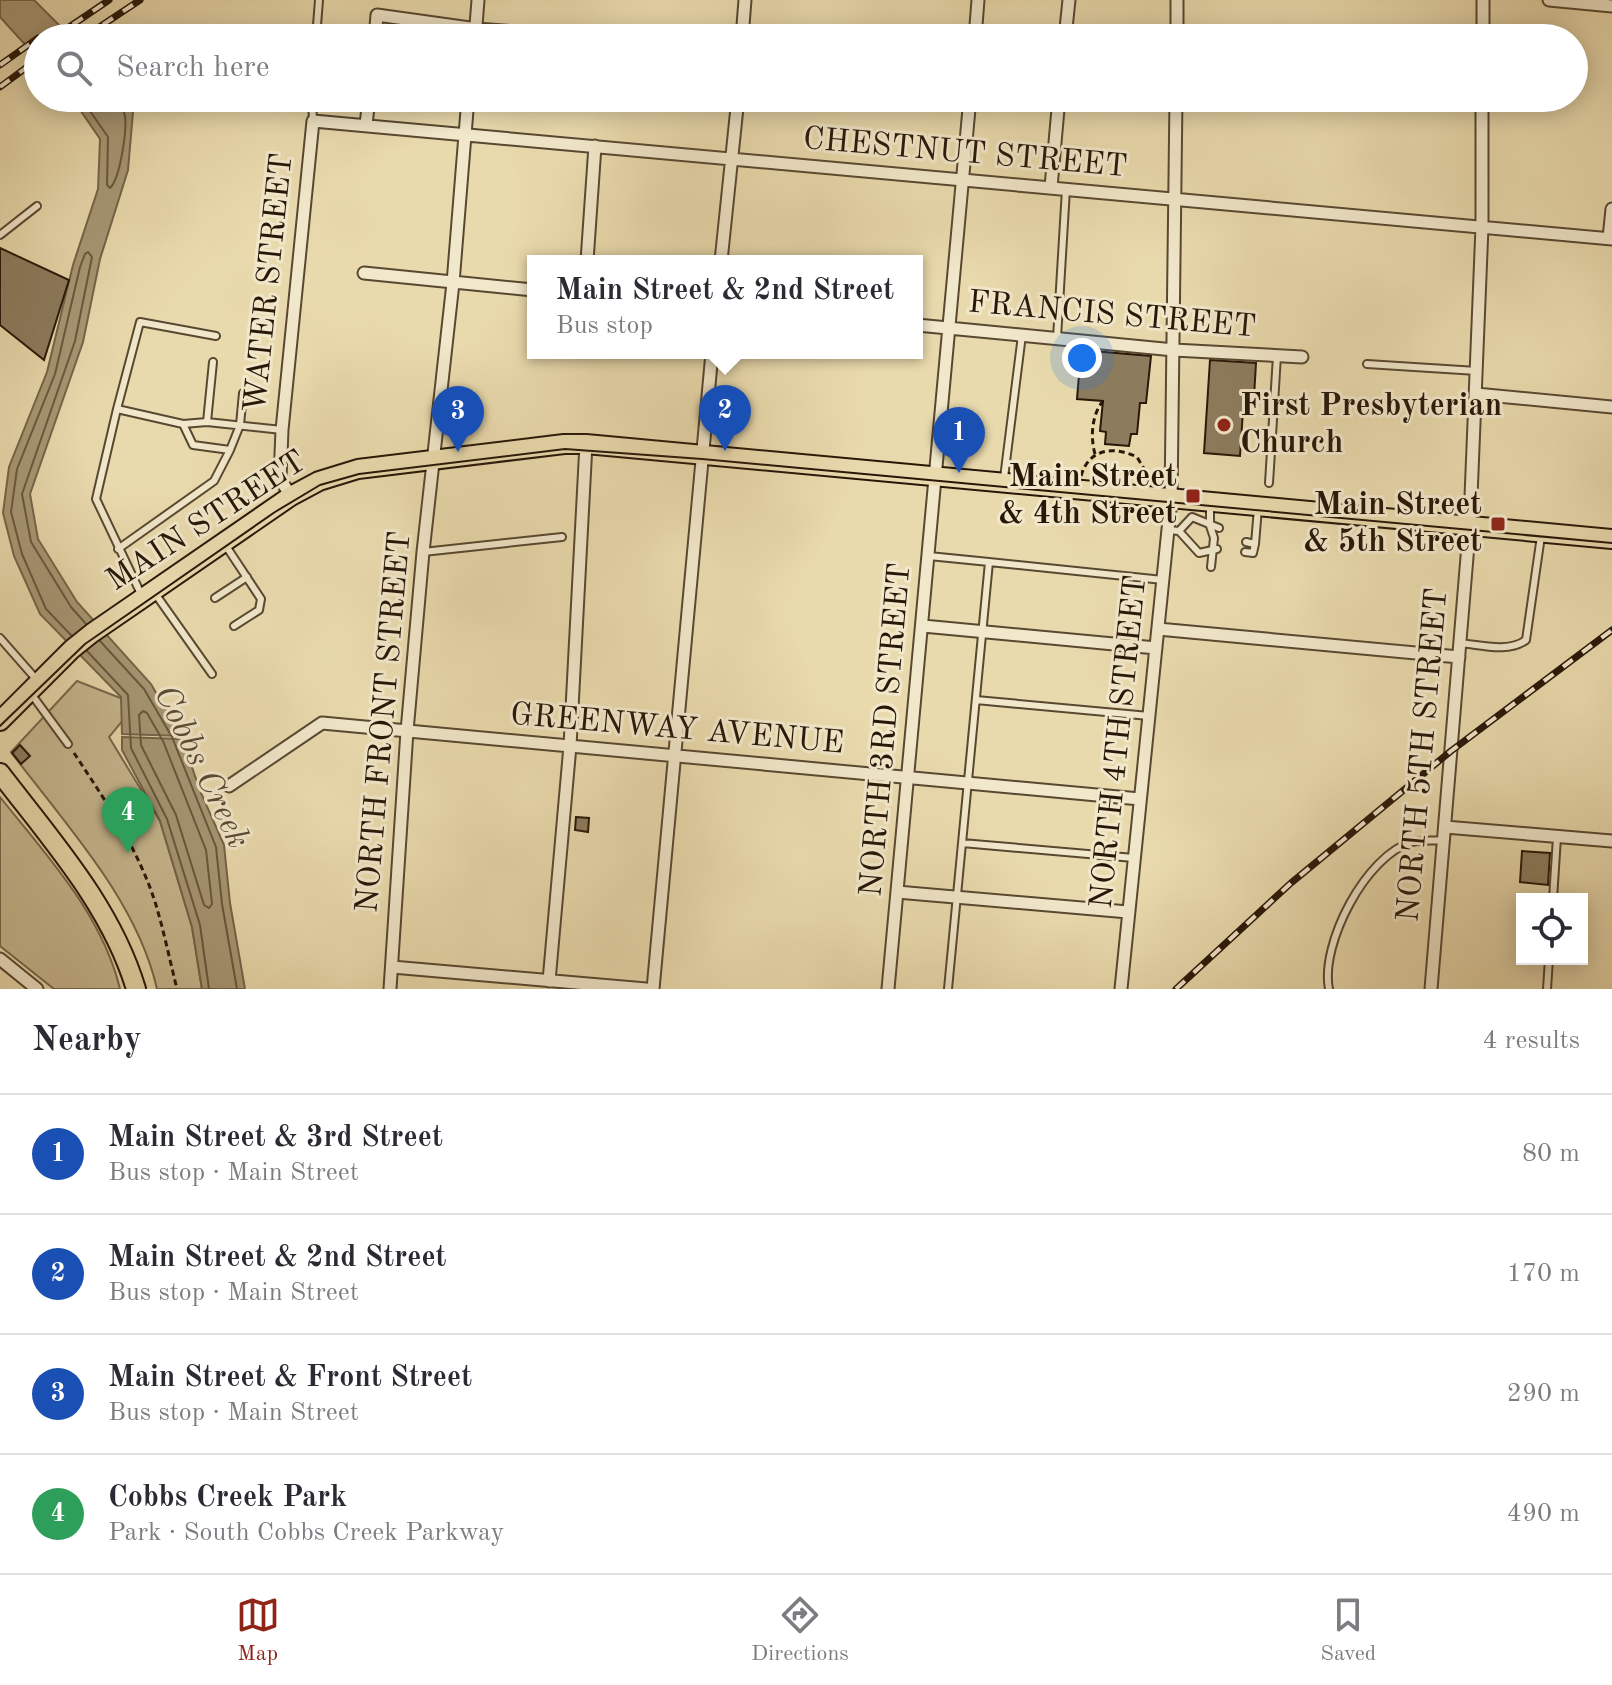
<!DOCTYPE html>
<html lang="en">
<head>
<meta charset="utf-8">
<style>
	:root { --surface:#fff; --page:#f7f7f7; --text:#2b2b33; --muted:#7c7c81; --line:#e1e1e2; --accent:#8f2418 }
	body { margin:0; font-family:"Old Standard TT",serif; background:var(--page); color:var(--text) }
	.controls { position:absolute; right:24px; bottom:24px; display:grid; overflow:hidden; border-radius:0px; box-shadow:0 4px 20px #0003 }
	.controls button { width:72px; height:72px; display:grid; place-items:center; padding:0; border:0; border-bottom:2px solid var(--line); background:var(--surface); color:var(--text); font:40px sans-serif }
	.you { position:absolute; left:1082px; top:358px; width:28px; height:28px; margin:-20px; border:6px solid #fff; border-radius:50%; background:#1a73e8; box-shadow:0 0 0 12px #1a73e833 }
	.badge { display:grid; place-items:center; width:52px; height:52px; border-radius:50%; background:var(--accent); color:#fff; font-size:26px; font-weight:700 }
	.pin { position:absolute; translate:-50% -66px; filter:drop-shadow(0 2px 4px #0008) }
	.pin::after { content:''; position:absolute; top:42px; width:28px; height:24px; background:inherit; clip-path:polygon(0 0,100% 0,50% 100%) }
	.popup { position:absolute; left:527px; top:255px; width:396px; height:104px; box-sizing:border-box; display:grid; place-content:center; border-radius:0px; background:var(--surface); filter:drop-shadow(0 2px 6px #0005); font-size:26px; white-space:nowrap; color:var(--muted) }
	.popup b { font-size:30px; color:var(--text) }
	.popup::after { content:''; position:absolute; left:50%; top:100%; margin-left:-16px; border:16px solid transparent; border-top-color:var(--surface) }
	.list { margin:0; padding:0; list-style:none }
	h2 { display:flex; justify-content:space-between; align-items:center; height:104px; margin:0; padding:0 32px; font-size:34px }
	h2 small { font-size:26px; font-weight:400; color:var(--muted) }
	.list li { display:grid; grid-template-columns:52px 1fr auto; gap:24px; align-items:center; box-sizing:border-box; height:120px; padding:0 32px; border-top:2px solid var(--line) }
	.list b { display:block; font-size:30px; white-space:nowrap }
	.list p { margin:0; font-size:26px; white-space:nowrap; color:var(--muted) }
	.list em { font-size:26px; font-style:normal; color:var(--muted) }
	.icon { flex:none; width:44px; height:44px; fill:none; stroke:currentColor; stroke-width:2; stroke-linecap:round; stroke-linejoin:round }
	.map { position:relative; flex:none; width:1612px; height:989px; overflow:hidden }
	.search { position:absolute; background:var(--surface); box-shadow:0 4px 20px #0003; left:24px; right:24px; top:24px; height:88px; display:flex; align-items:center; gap:20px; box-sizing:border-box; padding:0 28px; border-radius:44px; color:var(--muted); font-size:30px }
	.sheet { height:584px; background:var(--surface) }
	nav { display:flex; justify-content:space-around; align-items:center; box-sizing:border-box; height:112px; border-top:2px solid var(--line); background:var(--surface); font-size:22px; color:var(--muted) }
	nav a { display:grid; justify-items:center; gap:4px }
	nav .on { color:var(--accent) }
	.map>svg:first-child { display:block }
</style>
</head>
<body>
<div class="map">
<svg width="1612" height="989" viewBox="0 0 1612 989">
	<rect width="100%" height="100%" fill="#e9daad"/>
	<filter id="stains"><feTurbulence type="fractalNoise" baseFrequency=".0025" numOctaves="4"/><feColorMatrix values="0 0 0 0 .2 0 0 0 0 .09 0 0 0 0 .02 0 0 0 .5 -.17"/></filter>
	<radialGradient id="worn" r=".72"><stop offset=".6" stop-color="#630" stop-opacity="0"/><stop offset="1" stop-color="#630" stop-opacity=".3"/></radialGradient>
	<path fill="#c8b991" stroke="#78684c" stroke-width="2" d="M 77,681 L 128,701 L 129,713 L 109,737 L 160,821 L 192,927 L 202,989 L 157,989 C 137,900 65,824 11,752 Z
		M 0,797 C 47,856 102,914 120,989 L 54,989 L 0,946 Z"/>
	<path fill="#a79875" stroke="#746449" stroke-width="2" d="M 0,0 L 34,0 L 72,38 L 38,38 L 38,59 L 0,17 Z
		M 72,98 L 124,98 L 133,112 L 128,170 L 100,259 L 83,342 L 30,494 L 38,539 L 77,602 L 151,684 L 181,736 L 122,734 L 121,697 L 40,614 L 14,556 L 3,513 L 9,467 L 47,372 L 73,265 L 98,189 L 100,139 Z
		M 122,737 L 182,739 L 201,793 L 224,845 L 230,903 L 245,989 L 202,989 L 192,927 L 160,821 L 122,750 Z"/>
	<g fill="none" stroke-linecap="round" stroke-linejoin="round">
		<path stroke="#68583e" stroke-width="2" d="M 81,98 L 108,137 L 107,185 L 110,188 C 120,179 127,131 125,116 C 124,110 119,105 118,98
			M 71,635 L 46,609 L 22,554 L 11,512 L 17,469 L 55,374 L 80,267 L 85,254 L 88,252 L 92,257 L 75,341 L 22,494 L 31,542 L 71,607 L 86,624
			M 100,641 L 144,689 L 172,737 L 216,847 L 222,904 L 237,989
			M 87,651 L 128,695 L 131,748 L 167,819 L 200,925 L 209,989
			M 143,711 L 147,713 L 163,741 L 206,850 L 212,904 L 209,908 L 204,905 L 176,815 L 141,745 L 139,715 Z"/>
	</g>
	<path fill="#8c7c5e" stroke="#281708" stroke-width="2" d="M 0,248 L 69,280 L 44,360 L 0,325 Z
		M 1081,350 L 1151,356 L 1146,403 L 1140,403 L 1137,434 L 1131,434 L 1129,446 L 1105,444 L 1106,432 L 1100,431 L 1103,401 L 1077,399 Z
		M 1210,360 L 1256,363 L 1254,397 L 1244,396 L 1240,456 L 1204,453 Z
		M 20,745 L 30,756 L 21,764 L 12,753 Z
		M 576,817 L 589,818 L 588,832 L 575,830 Z
		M 1522,851 L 1550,853 L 1548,885 L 1520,882 Z"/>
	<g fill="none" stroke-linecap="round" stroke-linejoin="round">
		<defs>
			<path id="service" d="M 316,38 L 319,0
				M 312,98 L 313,121
				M 0,235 L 37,206
				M 1057,338 L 1066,189
				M 1367,364 L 1477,371
				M 117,409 L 140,322 L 216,336
				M 207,422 L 213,362
				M 183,424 L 193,445 L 230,450 L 240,425 L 243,393
				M 1004,478 L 1022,335
				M 1269,483 L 1277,356
				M 1210,504 L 1210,526 L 1214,538 L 1211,567
				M 1168,530 L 1179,531 L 1199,553 L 1217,549
				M 1179,531 L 1192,517 L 1219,528
				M 1246,542 L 1255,544 L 1258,508
				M 226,546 L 261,599 L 259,610 L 234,626
				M 118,549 L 214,481 L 230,450
				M 423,552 L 562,537
				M 1245,552 L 1253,553 L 1255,544
				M 929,556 L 989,562 L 948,989
				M 989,562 L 1163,580
				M 154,592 L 212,674
				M 141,594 L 96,499 L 117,409 L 183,424 L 207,422 L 282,430
				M 215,598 L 247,577
				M 0,638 L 36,679
				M 1460,643 C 1481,645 1509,653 1526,640 L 1541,536
				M 32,695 L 68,744
				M 976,700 L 1149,716
				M 962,843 L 1134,858
				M 1553,899 L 1557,837
				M 1329,989 C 1320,944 1366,855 1412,842 C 1422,840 1434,841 1443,840
				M 1547,989 L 1549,959"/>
			<path id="minor" d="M 1549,0 L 1612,6
				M 375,38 L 377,15 L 477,29 L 590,38
				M 475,38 L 478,0
				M 742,38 L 745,0
				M 975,38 L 978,0
				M 1065,38 L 1069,0
				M 1177,38 L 1177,0
				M 1483,38 L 1483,0
				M 366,125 L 369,98
				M 1051,187 L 1059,98
				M 1609,238 L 1612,209
				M 587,261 L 595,146
				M 721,261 L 738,98
				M 364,273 L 533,290
				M 917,325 L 1174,350 L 1302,357
				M 1476,394 L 1612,407
				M 291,496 L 280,479 L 282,430 L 313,121 L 1612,239
				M 923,626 L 1156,648
				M 1158,629 L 1459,657
				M 229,786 L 322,723 L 1140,799
				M 1445,827 L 1612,841
				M 897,892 L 1128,912
				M 0,959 L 37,989
				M 392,967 L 646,989
				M 549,981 L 570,746 L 586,444
				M 390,989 L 407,731 L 423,552 L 453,283 L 468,98
				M 653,989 L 712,353
				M 888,989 L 970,98
				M 1121,989 L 1171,500 L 1176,98
				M 1431,989 L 1470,521 L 1482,227 L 1482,98"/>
			<path id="primary" d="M 0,721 L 72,649 L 92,633 L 291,496 L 319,481 L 358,469 L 564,444 L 586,444 L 1612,539
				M 0,773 C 52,841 111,906 136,989"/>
		</defs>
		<use href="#service" stroke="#584831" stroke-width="10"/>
		<use href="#minor" stroke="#584831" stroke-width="15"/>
		<use href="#primary" stroke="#281708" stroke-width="22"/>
		<path stroke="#281708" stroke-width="3" stroke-dasharray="6 4" stroke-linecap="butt" d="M 1095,454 C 1090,437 1092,414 1103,401
			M 1081,476 C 1089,448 1114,446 1137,457 L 1152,482
			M 74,753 C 105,800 139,850 156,905 C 164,932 170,961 177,989"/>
		<use href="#service" stroke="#f1e7ca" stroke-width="6"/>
		<use href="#minor" stroke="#f1e7ca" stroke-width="11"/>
		<use href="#primary" stroke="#e9daad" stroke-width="18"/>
		<path stroke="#281708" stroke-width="2" d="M 0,726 L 85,644 L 275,512 L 320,485 L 359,474 L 565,449 L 702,459 L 1612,543"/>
		<defs>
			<path id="rail" d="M 53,38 L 109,0
				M 83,38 L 140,0
				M 0,65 L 38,38
				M 0,87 L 38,59
				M 1176,989 L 1291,883 L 1451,751 L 1612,630"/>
		</defs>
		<use href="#rail" stroke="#281708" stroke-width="7"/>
		<use href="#rail" stroke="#f1e7ca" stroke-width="4" stroke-dasharray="12" stroke-linecap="butt"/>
	</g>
	<g fill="#8f2418" stroke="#f1e7ca" stroke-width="3">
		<circle cx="1224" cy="425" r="8"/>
		<rect x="1185" y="488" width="16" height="16" rx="4"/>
		<rect x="1490" y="516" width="16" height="16" rx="4"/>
	</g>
	<g text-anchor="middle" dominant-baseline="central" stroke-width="6" stroke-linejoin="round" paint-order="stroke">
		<g font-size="32" fill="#281708" stroke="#f1e7ca">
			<text transform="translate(965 154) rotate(5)">CHESTNUT STREET</text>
			<text transform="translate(270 283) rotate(-84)">WATER STREET</text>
			<text transform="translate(1112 316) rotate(5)">FRANCIS STREET</text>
			<text transform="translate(207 522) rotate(-33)">MAIN STREET</text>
			<text transform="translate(385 722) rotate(-85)">NORTH FRONT STREET</text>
			<text transform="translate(677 730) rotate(5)">GREENWAY AVENUE</text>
			<text transform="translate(887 730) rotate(-85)">NORTH 3RD STREET</text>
			<text transform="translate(1120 742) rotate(-84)">NORTH 4TH STREET</text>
			<text transform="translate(1424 755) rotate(-85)">NORTH 5TH STREET</text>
		</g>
		<g font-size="32" font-weight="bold" fill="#281708" stroke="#f1e7ca" text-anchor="end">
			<text x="1240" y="407" text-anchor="start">First Presbyterian<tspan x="1240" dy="37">Church</tspan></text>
			<text x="1177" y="478">Main Street<tspan x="1177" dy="37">&amp; 4th Street</tspan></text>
			<text x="1482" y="506">Main Street<tspan x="1482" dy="37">&amp; 5th Street</tspan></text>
		</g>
		<g font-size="34" font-style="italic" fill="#5b4b34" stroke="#f1e7ca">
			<text transform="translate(201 767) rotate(64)">Cobbs Creek</text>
		</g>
	</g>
	<rect width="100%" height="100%" filter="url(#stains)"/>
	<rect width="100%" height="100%" fill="url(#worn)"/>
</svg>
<div class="controls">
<button><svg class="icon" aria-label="locate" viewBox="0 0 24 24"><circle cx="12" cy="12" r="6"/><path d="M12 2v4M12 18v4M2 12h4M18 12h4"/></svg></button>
</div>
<div class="you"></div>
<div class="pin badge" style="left:959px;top:473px;background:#1a4fb4">1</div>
<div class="pin badge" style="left:725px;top:451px;background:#1a4fb4">2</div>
<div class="popup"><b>Main Street &amp; 2nd Street</b>Bus stop</div>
<div class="pin badge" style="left:458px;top:452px;background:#1a4fb4">3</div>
<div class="pin badge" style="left:128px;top:853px;background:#2e9e5b">4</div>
<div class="search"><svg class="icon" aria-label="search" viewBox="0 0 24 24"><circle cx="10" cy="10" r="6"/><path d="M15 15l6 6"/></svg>Search here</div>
</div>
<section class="sheet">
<h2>Nearby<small>4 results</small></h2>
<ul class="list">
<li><span class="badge" style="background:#1a4fb4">1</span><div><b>Main Street &amp; 3rd Street</b><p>Bus stop · Main Street</p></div><em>80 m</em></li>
<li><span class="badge" style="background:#1a4fb4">2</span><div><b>Main Street &amp; 2nd Street</b><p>Bus stop · Main Street</p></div><em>170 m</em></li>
<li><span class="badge" style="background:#1a4fb4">3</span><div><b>Main Street &amp; Front Street</b><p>Bus stop · Main Street</p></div><em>290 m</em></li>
<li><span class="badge" style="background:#2e9e5b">4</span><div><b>Cobbs Creek Park</b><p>Park · South Cobbs Creek Parkway</p></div><em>490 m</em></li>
</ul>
</section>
<nav>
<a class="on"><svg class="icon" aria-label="map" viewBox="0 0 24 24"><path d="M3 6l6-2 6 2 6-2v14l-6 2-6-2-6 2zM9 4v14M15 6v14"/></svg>Map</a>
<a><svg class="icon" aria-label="directions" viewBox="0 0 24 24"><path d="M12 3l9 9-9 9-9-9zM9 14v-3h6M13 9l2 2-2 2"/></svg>Directions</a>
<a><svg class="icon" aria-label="saved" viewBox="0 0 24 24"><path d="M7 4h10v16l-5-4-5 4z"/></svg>Saved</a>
</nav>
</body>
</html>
